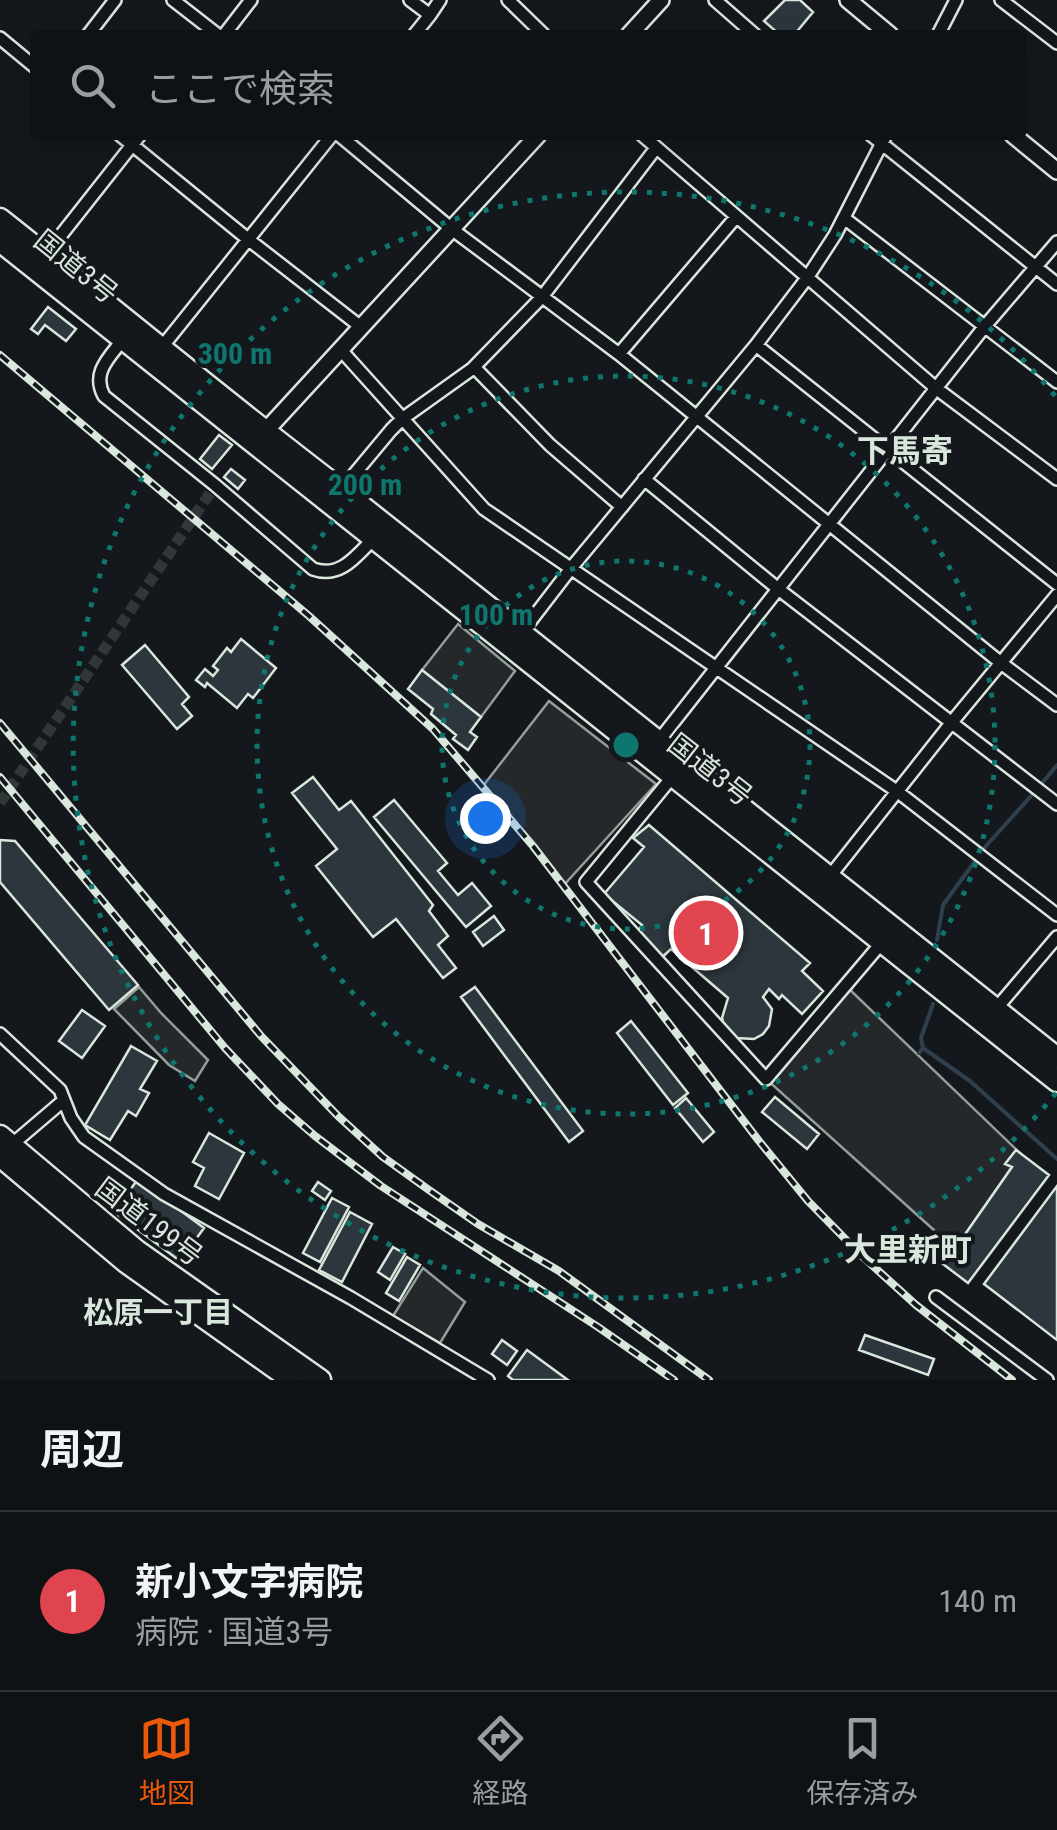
<!DOCTYPE html>
<html lang="ja">
<head>
<meta charset="utf-8">
<style>
	:root { --surface:#0f1215; --page:#1d2022; --text:#f1f3f6; --muted:#9b9ea0; --line:#2f3234; --accent:#ea580c }
	body { margin:0; font-family:"Roboto Condensed","Noto Sans JP",sans-serif; background:var(--page); color:var(--text) }
	.you { position:absolute; left:485px; top:818px; width:35px; height:35px; margin:-25px; border:8px solid #fff; border-radius:50%; background:#1a73e8; box-shadow:0 0 0 15px #1a73e833 }
	.badge { display:grid; place-items:center; width:65px; height:65px; border-radius:50%; background:var(--accent); color:#fff; font-size:32px; font-weight:700 }
	.pin { position:absolute; translate:-50% -50%; border:5px solid #fff; box-shadow:0 2px 10px #0006 }
	.list { margin:0; padding:0; list-style:none }
	h2 { display:flex; justify-content:space-between; align-items:center; height:130px; margin:0; padding:0 40px; font-size:42px }
	h2 small { font-size:32px; font-weight:400; color:var(--muted) }
	.list li { display:grid; grid-template-columns:65px 1fr auto; gap:30px; align-items:center; box-sizing:border-box; height:180px; padding:0 40px; border-top:2px solid var(--line) }
	.list b { display:block; font-size:38px; white-space:nowrap }
	.list p { margin:0; font-size:32px; white-space:nowrap; color:var(--muted) }
	.list em { font-size:32px; font-style:normal; color:var(--muted) }
	.icon { flex:none; width:55px; height:55px; fill:none; stroke:currentColor; stroke-width:2; stroke-linecap:round; stroke-linejoin:round }
	.map { position:relative; flex:none; width:1057px; height:1380px; overflow:hidden }
	.search { position:absolute; background:var(--surface); box-shadow:0 10px 40px #0002; left:30px; right:30px; top:30px; height:110px; display:flex; align-items:center; gap:25px; box-sizing:border-box; padding:0 35px; border-radius:10px; color:var(--muted); font-size:38px }
	.sheet { height:310px; background:var(--surface) }
	nav { display:flex; justify-content:space-around; align-items:center; box-sizing:border-box; height:140px; border-top:2px solid var(--line); background:var(--surface); font-size:28px; color:var(--muted) }
	nav a { display:grid; justify-items:center; gap:5px }
	nav .on { color:var(--accent) }
	.map>svg:first-child { display:block }
</style>
</head>
<body>
<div class="map">
<svg width="1057" height="1380" viewBox="0 0 1057 1380">
	<rect width="100%" height="100%" fill="#14181c"/>
	<path fill="#24282b" stroke="#939e99" stroke-width="2.5" d="M 458,624 L 515,671 L 481,717 L 422,670 Z
		M 549,701 L 656,784 L 563,886 L 483,786 Z
		M 846,986 L 1021,1154 L 955,1249 L 766,1079 Z
		M 139,987 L 161,1013 L 208,1060 L 195,1081 L 169,1065 L 114,1009 Z
		M 423,1268 L 465,1302 L 440,1343 L 393,1316 Z"/>
	<g fill="none" stroke-linecap="round" stroke-linejoin="round">
		<path stroke="#2f3f4d" stroke-width="4" d="M 1038,788 L 1057,765
			M 937,940 L 943,905 L 986,846 L 1031,796
			M 923,1048 L 970,1081 L 1057,1159
			M 919,1053 L 923,1048 L 921,1038 L 933,1004"/>
	</g>
	<path fill="#2c363c" stroke="#d8e6dc" stroke-width="2.5" d="M 785,0 L 800,0 L 813,12 L 794,35 L 780,35 L 764,21 Z
		M 48,307 L 76,329 L 66,341 L 45,325 L 38,334 L 31,329 Z
		M 219,435 L 232,445 L 212,469 L 200,459 Z
		M 231,469 L 245,480 L 238,489 L 224,477 Z
		M 241,639 L 276,668 L 253,698 L 248,694 L 237,708 L 207,683 L 205,687 L 196,680 L 205,669 L 213,676 L 218,670 L 213,666 L 227,648 L 231,652 Z
		M 145,645 L 189,697 L 182,704 L 192,716 L 177,729 L 122,665 Z
		M 422,670 L 481,717 L 470,732 L 477,737 L 468,750 L 453,739 L 456,735 L 431,714 L 433,709 L 408,689 Z
		M 313,777 L 339,810 L 351,801 L 433,905 L 429,911 L 448,936 L 438,945 L 456,968 L 443,978 L 396,919 L 373,937 L 316,866 L 337,849 L 292,793 Z
		M 394,800 L 447,863 L 438,871 L 458,895 L 472,883 L 491,906 L 466,927 L 374,817 Z
		M 649,825 L 810,963 L 802,971 L 823,991 L 802,1014 L 782,995 L 779,999 L 769,989 L 763,997 L 772,1009 L 769,1026 L 763,1034 L 754,1039 L 736,1038 L 724,1026 L 722,1018 L 728,998 L 671,949 L 658,961 L 633,940 L 642,925 L 604,894 L 644,847 L 633,838 Z
		M 0,840 L 15,841 L 138,985 L 109,1010 L 0,882 Z
		M 494,916 L 504,930 L 483,946 L 473,932 Z
		M 475,987 L 583,1131 L 569,1142 L 461,997 Z
		M 82,1010 L 105,1026 L 82,1058 L 59,1041 Z
		M 631,1021 L 688,1093 L 673,1105 L 617,1033 Z
		M 131,1046 L 157,1061 L 140,1089 L 149,1093 L 136,1116 L 128,1111 L 110,1140 L 85,1125 Z
		M 775,1097 L 819,1134 L 807,1149 L 762,1112 Z
		M 686,1098 L 714,1132 L 703,1142 L 675,1108 Z
		M 209,1133 L 244,1153 L 219,1199 L 195,1186 L 204,1168 L 193,1162 Z
		M 1016,1150 L 1049,1175 L 968,1283 L 935,1258 L 943,1247 L 952,1253 L 1012,1167 L 1005,1164 Z
		M 138,1179 L 204,1228 L 180,1261 L 114,1212 Z
		M 318,1182 L 331,1191 L 325,1200 L 312,1191 Z
		M 1057,1186 L 1057,1340 L 984,1284 Z
		M 332,1198 L 349,1207 L 320,1262 L 303,1253 Z
		M 350,1212 L 372,1224 L 342,1282 L 319,1270 Z
		M 393,1247 L 405,1254 L 390,1280 L 378,1272 Z
		M 407,1257 L 420,1265 L 399,1301 L 386,1293 Z
		M 865,1335 L 934,1359 L 928,1375 L 859,1350 Z
		M 502,1340 L 517,1351 L 507,1365 L 492,1354 Z
		M 527,1350 L 568,1380 L 513,1380 L 508,1376 Z"/>
	<g fill="none" stroke-linecap="round" stroke-linejoin="round">
		<path stroke="#313739" stroke-width="11" stroke-dasharray="11 5.5" stroke-linecap="butt" d="M 0,803 L 210,493"/>
		<defs>
			<path id="street" d="M 173,0 L 218,35
				M 410,0 L 430,15 L 414,35
				M 508,0 L 544,35
				M 715,0 L 755,35
				M 1001,0 L 1057,43
				M 430,15 L 440,0
				M 88,35 L 115,0
				M 224,35 L 251,0
				M 938,35 L 956,0
				M 0,38 L 35,67
				M 120,135 L 249,240 L 361,327
				M 339,135 L 453,230 L 619,354 L 1001,663 L 1057,705
				M 642,135 L 937,389 L 1057,479
				M 871,135 L 1057,284
				M 844,218 L 1057,382
				M 43,258 L 140,135
				M 124,338 C 110,357 91,372 104,396 L 215,485 L 313,569 C 341,579 357,555 376,536
				M 756,345 L 1057,584
				M 162,347 L 332,135
				M 340,349 L 484,509 L 898,792 L 1057,915
				M 619,354 L 736,217
				M 474,367 L 550,445 L 622,507
				M 644,479 L 777,588 L 1057,804
				M 341,490 L 391,430 L 402,419 L 472,369 L 542,297 L 656,148
				M 519,636 L 572,567 L 756,345 L 807,278 L 835,235 L 886,135
				M 657,743 L 985,326 L 1057,242
				M 673,776 L 586,882 L 766,1079 L 884,940
				M 827,880 L 952,722 L 1057,595
				M 995,1010 L 1057,937
				M 0,1034 L 60,1090 L 71,1118 L 84,1137 L 164,1194 L 351,1298 L 488,1380
				M 9,1147 L 63,1101
				M 936,1297 L 1047,1380"/>
			<path id="secondary" d="M 848,0 L 890,35
				M 629,35 L 661,0
				M 1013,135 L 1057,171
				M 260,437 L 538,135"/>
			<path id="highway" d="M 0,219 C 114,309 225,402 341,490 L 1057,1058
				M 0,241 L 1057,1081
				M 0,1136 L 137,1251 L 320,1380
				M 0,1156 L 126,1262 L 292,1380"/>
		</defs>
		<use href="#street" stroke="#d8e6dc" stroke-width="16"/>
		<use href="#secondary" stroke="#d8e6dc" stroke-width="20"/>
		<use href="#highway" stroke="#d8e6dc" stroke-width="25"/>
		<use href="#street" stroke="#14181c" stroke-width="11"/>
		<use href="#secondary" stroke="#14181c" stroke-width="15"/>
		<use href="#highway" stroke="#14181c" stroke-width="20"/>
		<defs>
			<path id="rail" d="M 0,355 L 309,616 L 433,729 L 533,846 L 759,1141 L 808,1201 L 862,1256 L 916,1305 L 1012,1380
				M 0,723 L 261,1036 L 338,1116 L 383,1157 L 429,1190 L 478,1224 L 559,1271 L 709,1380
				M 0,777 L 225,1048 L 278,1104 L 315,1136 L 381,1186 L 598,1327 L 674,1380"/>
		</defs>
		<use href="#rail" stroke="#d8e6dc" stroke-width="8"/>
		<use href="#rail" stroke="#14181c" stroke-width="4" stroke-dasharray="11" stroke-linecap="butt"/>
	</g>
	<g fill="none" stroke="#0f766e" stroke-width="5" stroke-dasharray="5 10">
		<circle cx="626" cy="745" r="184"/>
		<circle cx="626" cy="745" r="369"/>
		<path d="M1056 1093A553 553 0 1 1 1056 397"/>
	</g>
	<g text-anchor="middle" dominant-baseline="central" stroke-width="8" stroke-linejoin="round" paint-order="stroke">
		<g font-size="28" fill="#d8e6dc" stroke="#14181c">
			<text transform="translate(76 267) rotate(39)">国道3号</text>
			<text transform="translate(710 770) rotate(38)">国道3号</text>
			<text transform="translate(149 1222) rotate(37)">国道199号</text>
		</g>
		<g font-size="30" font-weight="bold" fill="#d8e6dc" stroke="#14181c">
			<text x="158" y="1312">松原一丁目</text>
		</g>
		<g font-size="32" font-weight="bold" fill="#d8e6dc" stroke="#14181c">
			<text x="905" y="451">下馬寄</text>
			<text x="908" y="1250">大里新町</text>
		</g>
	</g>
	<circle cx="626" cy="745" r="15" fill="#0f766e" stroke="#14181c" stroke-width="5"/>
	<g font-size="30" text-anchor="middle" font-weight="bold" fill="#0f766e" stroke="#14181c" stroke-width="8" stroke-linejoin="round" paint-order="stroke">
		<text x="235" y="364">300 m</text>
		<text x="365" y="495">200 m</text>
		<text x="496" y="625">100 m</text>
	</g>
</svg>
<div class="you"></div>
<div class="pin badge" style="left:706px;top:933px;background:#e0444e">1</div>
<div class="search"><svg class="icon" aria-label="search" viewBox="0 0 24 24"><circle cx="10" cy="10" r="6"/><path d="M15 15l6 6"/></svg>ここで検索</div>
</div>
<section class="sheet">
<h2>周辺<small></small></h2>
<ul class="list">
<li><span class="badge" style="background:#e0444e">1</span><div><b>新小文字病院</b><p>病院 · 国道3号</p></div><em>140 m</em></li>
</ul>
</section>
<nav>
<a class="on"><svg class="icon" aria-label="map" viewBox="0 0 24 24"><path d="M3 6l6-2 6 2 6-2v14l-6 2-6-2-6 2zM9 4v14M15 6v14"/></svg>地図</a>
<a><svg class="icon" aria-label="directions" viewBox="0 0 24 24"><path d="M12 3l9 9-9 9-9-9zM9 14v-3h6M13 9l2 2-2 2"/></svg>経路</a>
<a><svg class="icon" aria-label="saved" viewBox="0 0 24 24"><path d="M7 4h10v16l-5-4-5 4z"/></svg>保存済み</a>
</nav>
</body>
</html>
